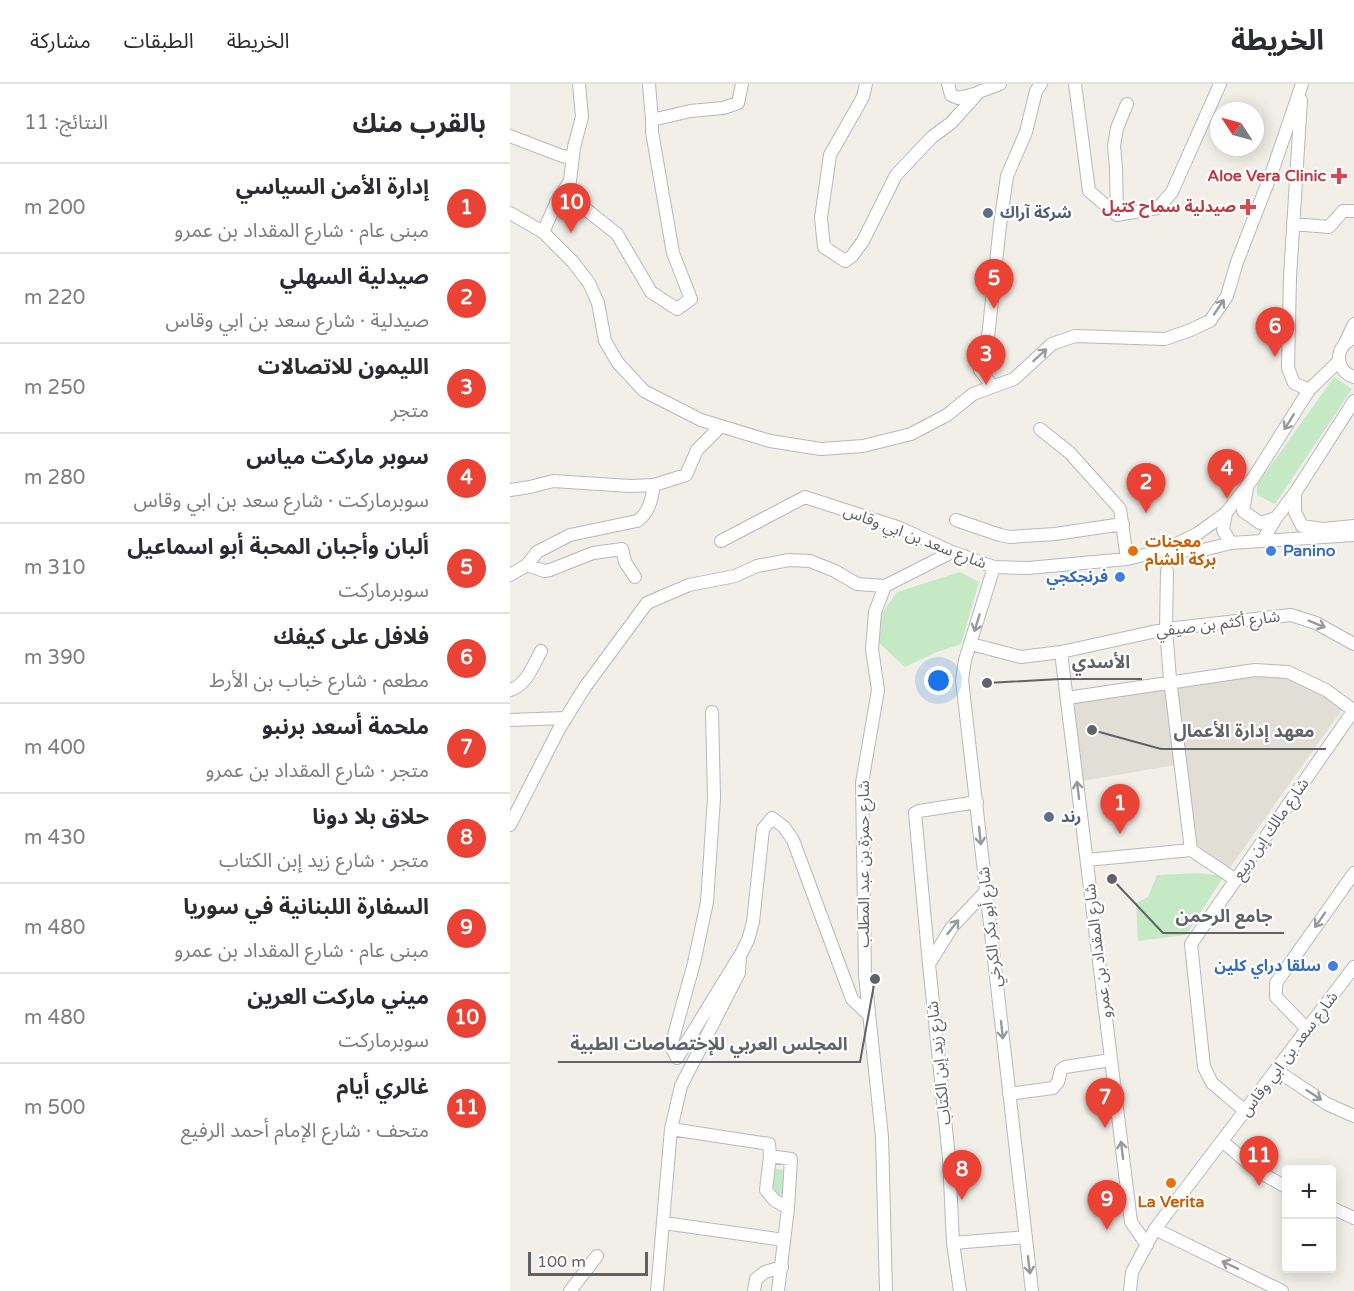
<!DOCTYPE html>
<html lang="ar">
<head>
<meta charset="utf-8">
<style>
	:root { --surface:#fff; --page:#f7f7f7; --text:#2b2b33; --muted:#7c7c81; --line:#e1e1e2; --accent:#ea4335 }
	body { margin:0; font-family:"Varela Round","Noto Sans Arabic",sans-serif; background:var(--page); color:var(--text); direction:rtl }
	.controls { position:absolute; right:18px; bottom:18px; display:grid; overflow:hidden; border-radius:6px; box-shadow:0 3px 15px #0003 }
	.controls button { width:54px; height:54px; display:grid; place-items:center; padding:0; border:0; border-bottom:2px solid var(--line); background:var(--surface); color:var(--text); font:30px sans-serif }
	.compass { position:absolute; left:700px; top:18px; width:54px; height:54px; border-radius:50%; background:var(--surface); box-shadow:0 3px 15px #0003; rotate:306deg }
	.scale { position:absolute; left:18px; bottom:15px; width:120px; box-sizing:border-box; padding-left:6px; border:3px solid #5f6368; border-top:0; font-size:16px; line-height:21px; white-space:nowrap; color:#5f6368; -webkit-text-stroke:4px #fff; paint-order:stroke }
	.you { position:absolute; left:429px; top:597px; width:21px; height:21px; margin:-15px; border:4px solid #fff; border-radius:50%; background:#1a73e8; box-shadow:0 0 0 9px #1a73e833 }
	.badge { display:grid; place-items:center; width:39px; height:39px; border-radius:50%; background:var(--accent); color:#fff; font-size:20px; font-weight:700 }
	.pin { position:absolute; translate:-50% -50px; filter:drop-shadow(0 2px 3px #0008) }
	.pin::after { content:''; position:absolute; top:32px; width:21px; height:18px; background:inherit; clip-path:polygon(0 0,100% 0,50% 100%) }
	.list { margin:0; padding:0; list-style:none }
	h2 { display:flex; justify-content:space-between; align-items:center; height:78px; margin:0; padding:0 24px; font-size:26px }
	h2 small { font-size:20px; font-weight:400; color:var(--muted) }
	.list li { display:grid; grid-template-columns:39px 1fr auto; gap:18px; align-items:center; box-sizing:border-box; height:90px; padding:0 24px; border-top:2px solid var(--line) }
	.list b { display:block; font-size:22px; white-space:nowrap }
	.list p { margin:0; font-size:20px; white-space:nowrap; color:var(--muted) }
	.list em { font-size:20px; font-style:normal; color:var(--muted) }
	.map { position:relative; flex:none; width:844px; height:1207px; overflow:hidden; direction:ltr }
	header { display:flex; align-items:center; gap:36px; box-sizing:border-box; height:84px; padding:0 30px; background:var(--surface); border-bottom:2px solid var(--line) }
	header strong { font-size:28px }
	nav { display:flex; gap:33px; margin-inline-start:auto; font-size:21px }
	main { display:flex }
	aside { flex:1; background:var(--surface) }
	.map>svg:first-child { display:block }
</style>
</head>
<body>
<header>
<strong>الخريطة</strong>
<nav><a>الخريطة</a><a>الطبقات</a><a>مشاركة</a></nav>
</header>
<main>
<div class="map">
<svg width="844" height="1207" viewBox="0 0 844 1207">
	<rect width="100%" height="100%" fill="#f1efe8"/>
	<path fill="#e1ded6" d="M 762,590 L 789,594 L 834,623 L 719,785 L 686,764 L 666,601 Z
		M 657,605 L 665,681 L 572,697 L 563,616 Z"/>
	<path fill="#c5e8c5" d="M 824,293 L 842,305 L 765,420 L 747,411 L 747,401 Z
		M 450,488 L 469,498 L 451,560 L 427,568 L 395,583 L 367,557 L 372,529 L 387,508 Z
		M 687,789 L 714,792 L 676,851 L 628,857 L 626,819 L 638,813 L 647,791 Z
		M 266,1085 L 274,1086 L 272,1110 L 268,1112 L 261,1106 L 264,1086 Z"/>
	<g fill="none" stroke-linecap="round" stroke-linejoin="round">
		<defs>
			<path id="minor" d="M 139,0 L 142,36
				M 356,0 L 353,13 L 320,71 L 311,134 L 314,163 L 335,177 L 342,172 L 353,157 L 386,91 L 422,53 L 441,39 L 469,8 L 490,0
				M 438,0 L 441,11 L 448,14 L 468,9
				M 565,0 L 579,107 L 607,131 L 648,124 L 662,108 L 710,0
				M 791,16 L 780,193 L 778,284 L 784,299 L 799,306
				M 0,52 L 52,72 L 63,74
				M 53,107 L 107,150 L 141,208 L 167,225 L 181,215 L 163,169 L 142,48 L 142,36 L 180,27 L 213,24 L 228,19 L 232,0
				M 0,129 L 33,148 L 63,178 L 79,199 L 88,219 L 95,257 L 108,279 L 134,307 L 191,336 L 260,357 L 311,365 L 353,362 L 401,350 L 437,331 L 463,310 L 504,295 L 542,260 L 565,252 L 655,255 L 678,247 L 700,237 L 717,212 L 727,178 L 762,88 L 792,0
				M 607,131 L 606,84 L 604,62 L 607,44 L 617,20
				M 783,140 L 819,143 L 833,127 L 844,127
				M 33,148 L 48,115 L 60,97 L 64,63 L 72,33 L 69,0
				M 844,254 C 824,262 824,286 844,293
				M 835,259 L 844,240
				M 483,303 L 470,286 L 476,272 L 490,141 L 497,92 L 516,48 L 526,7 L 531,0
				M 530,345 L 560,369 L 610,425 L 617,475
				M 737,404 L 733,427 L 750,439 L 766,434
				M 0,406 L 20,403 L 43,397 L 120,402 L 144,401 L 176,391 L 187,366 L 210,343
				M 785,409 L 785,428 L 792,442 L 813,445 L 844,442
				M 716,429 L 713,446 L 721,459
				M 446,436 L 490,451 L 500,453 L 545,450 L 613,440
				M 753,456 L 766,434 L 785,409 L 844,317
				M 211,457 L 295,413 L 390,444 L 442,468 L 484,483 L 518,484 L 617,475 L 651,467 L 693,466 L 721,459 L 844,451
				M 656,465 L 687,450 L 716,429 L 744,393 L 799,306 L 829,277
				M 17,481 L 34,487 L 40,486 L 83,469 L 112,465 L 115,478 L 125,493
				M 484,483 L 455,576 L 452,596 L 522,1207
				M 657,487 L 656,545 L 660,595 L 681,766
				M 0,491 L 17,481 L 27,468 L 60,451 L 127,437 C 139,429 142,415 144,401
				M 461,560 L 511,573 L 551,568 L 656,545 L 781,531 L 806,539 L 844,560
				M 551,568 L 621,1138 L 637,1161
				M 0,606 C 16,602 24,580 31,567
				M 557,614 L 745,586 L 778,588 L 816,606 L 843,626
				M 202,628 L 204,714 L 197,818 L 184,879 L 161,962 L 167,974 L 229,873
				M 0,636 L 55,634
				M 0,741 L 49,645 L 75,603 L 137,519 L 179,501 L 225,492 L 247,482 L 279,476 L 300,477 L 325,487 L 347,500 L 375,502
				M 577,776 L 681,766 L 726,796
				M 419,880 L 405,729 L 409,727 L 467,718
				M 798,946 L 766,913 L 766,899 L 844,789
				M 766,986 L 817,1020 L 844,1032
				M 499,1010 L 543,1004 L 548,998 L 551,986 L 555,983 L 601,976
				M 735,1027 L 702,999 L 694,983 L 681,860 L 844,626
				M 161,1045 L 259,1060 L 260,1072 L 256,1106 L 264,1116 L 278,1124
				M 712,1057 L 746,1086 L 776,1103
				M 260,1072 L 281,1075 L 278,1124 L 268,1207
				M 822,1124 L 844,1134
				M 154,1139 L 274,1156
				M 645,1145 L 772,1207
				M 443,1159 L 516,1153
				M 60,1207 L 87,1172
				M 147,1207 L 161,1045 L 171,1002 L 229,889 L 230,872 L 238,856 L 243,838 L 253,745 L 262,734 L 274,743 L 283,756 L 342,915 L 359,931
				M 244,1207 L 246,1195 L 255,1188 L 272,1183
				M 376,1207 L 372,1053 L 355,891 L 352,699 L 368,606 L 362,565 L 365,528 L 375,502 L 442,468
				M 450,1207 L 443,1159 L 439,1074 L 419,880 L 442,843 L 476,807
				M 620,1207 L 622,1188 L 645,1145 L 844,883"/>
		</defs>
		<use href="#minor" stroke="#b5b8bc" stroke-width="14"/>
		<use href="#minor" stroke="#fff" stroke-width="12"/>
	</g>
	<defs><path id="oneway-shaft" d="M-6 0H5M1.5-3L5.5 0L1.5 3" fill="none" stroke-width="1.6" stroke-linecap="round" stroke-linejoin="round" transform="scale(1.5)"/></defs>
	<g stroke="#979a9d">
		<use href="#oneway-shaft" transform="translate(709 223) rotate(-56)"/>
		<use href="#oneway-shaft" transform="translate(530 271) rotate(-42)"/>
		<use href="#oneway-shaft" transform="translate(779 338) rotate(122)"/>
		<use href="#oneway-shaft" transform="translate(467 539) rotate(107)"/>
		<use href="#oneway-shaft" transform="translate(807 540) rotate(22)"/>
		<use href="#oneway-shaft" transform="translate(568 706) rotate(-97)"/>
		<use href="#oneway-shaft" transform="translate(470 752) rotate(84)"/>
		<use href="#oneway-shaft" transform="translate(810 836) rotate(125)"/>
		<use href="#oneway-shaft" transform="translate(443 843) rotate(-52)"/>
		<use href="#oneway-shaft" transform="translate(492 946) rotate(84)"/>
		<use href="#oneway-shaft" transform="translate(804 1011) rotate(33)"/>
		<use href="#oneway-shaft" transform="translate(612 1066) rotate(-97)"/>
		<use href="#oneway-shaft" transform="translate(519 1181) rotate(83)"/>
		<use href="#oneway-shaft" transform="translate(720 1181) rotate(-154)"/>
	</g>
	<g fill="#e0444e" stroke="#fff" stroke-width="2">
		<path d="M826 83h6v6h6v6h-6v6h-6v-6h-6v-6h6z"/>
		<path d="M735 114h6v6h6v6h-6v6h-6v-6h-6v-6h6z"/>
	</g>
	<g fill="#5c6f8a" stroke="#fff" stroke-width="2">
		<circle cx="478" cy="129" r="6"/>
		<circle cx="539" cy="733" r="6"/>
	</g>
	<g fill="#e8710a" stroke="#fff" stroke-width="2">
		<circle cx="623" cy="467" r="6"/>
		<circle cx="661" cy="1099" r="6"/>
	</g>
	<g fill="#3f7fe0" stroke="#fff" stroke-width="2">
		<circle cx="761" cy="467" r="6"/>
		<circle cx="610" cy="493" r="6"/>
		<circle cx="823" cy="882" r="6"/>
	</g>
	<g text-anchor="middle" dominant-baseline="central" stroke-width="4.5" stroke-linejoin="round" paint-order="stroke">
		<g font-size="16" font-weight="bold" fill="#be3a42" stroke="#fff" text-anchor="end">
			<text x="816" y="92">Aloe Vera Clinic</text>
			<text x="726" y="123">صيدلية سماح كتيل</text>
		</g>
		<g font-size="16" font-weight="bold" fill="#4e5e75" stroke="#fff" text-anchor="start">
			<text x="490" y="129">شركة آراك</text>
			<text x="551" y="733">رند</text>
		</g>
		<g font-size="16" fill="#5f6368" stroke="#fff">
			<text transform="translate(405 453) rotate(21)">شارع سعد بن ابي وقاس</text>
			<text transform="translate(708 540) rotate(-7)">شارع أكثم بن صيفي</text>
			<text transform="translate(761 745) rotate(-55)">شارع مالك إبن ربيع</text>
			<text transform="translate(354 780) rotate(-90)">شارع حمزة بن عبد المطلب</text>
			<text transform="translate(480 843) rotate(-96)">شارع أبو بكر الكرخي</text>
			<text transform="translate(588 867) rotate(-97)">شارع المقداد بن عمرو</text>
			<text transform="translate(779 970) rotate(-53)">شارع سعد بن ابي وقاس</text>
			<text transform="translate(429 979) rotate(-96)">شارع زيد إبن الكتاب</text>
		</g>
		<g font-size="16" font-weight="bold" fill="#c56008" stroke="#fff" text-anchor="start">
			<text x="635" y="458">معجنات<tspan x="635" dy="18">بركة الشام</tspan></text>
			<text x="661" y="1118" text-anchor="middle">La Verita</text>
		</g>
		<g font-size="16" font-weight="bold" fill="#366cbe" stroke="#fff" text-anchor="end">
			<text x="773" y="467" text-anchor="start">Panino</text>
			<text x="598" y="493">فرنجكجي</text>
			<text x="811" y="882">سلقا دراي كلين</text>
		</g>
	</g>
	<path fill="none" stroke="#5f6368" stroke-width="2" d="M477 599L550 595H632M582 646L651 665H816M602 795L653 849H774M365 895L350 978H48"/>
	<g fill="#5f6368" stroke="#fff" stroke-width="2">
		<circle cx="477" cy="599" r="6"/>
		<circle cx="582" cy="646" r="6"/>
		<circle cx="602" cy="795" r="6"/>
		<circle cx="365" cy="895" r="6"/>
	</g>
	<g font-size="18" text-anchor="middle" font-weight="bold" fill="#5f6368" stroke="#fff" stroke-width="4.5" stroke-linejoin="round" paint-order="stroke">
		<text x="591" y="584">الأسدي</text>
		<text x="734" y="653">معهد إدارة الأعمال</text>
		<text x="714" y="838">جامع الرحمن</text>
		<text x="199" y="966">المجلس العربي للإختصاصات الطبية</text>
	</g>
</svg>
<div class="controls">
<button>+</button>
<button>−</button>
</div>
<svg class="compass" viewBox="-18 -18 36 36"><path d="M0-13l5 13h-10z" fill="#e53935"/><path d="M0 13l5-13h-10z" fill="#7c7c81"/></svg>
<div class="scale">100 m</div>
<div class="you"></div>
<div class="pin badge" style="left:610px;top:750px">1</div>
<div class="pin badge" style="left:636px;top:429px">2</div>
<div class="pin badge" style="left:476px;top:301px">3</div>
<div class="pin badge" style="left:717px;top:415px">4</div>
<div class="pin badge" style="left:484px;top:225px">5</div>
<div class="pin badge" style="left:765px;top:273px">6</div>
<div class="pin badge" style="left:595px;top:1044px">7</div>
<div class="pin badge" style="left:452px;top:1116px">8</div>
<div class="pin badge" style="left:597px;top:1146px">9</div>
<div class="pin badge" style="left:61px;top:149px">10</div>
<div class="pin badge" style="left:749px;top:1102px">11</div>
</div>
<aside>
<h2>بالقرب منك<small>النتائج: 11</small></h2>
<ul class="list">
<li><span class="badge">1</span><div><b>إدارة الأمن السياسي</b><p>مبنى عام · شارع المقداد بن عمرو</p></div><em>200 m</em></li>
<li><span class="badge">2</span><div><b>صيدلية السهلي</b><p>صيدلية · شارع سعد بن ابي وقاس</p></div><em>220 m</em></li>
<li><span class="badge">3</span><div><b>الليمون للاتصالات</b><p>متجر</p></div><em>250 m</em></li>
<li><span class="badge">4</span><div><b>سوبر ماركت مياس</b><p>سوبرماركت · شارع سعد بن ابي وقاس</p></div><em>280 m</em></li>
<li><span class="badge">5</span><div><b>ألبان وأجبان المحبة أبو اسماعيل</b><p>سوبرماركت</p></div><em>310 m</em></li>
<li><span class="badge">6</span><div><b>فلافل على كيفك</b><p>مطعم · شارع خباب بن الأرط</p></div><em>390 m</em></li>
<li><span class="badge">7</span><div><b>ملحمة أسعد برنبو</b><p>متجر · شارع المقداد بن عمرو</p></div><em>400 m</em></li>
<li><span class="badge">8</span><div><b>حلاق بلا دونا</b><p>متجر · شارع زيد إبن الكتاب</p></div><em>430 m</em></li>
<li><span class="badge">9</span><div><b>السفارة اللبنانية في سوريا</b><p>مبنى عام · شارع المقداد بن عمرو</p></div><em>480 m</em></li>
<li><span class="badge">10</span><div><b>ميني ماركت العرين</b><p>سوبرماركت</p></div><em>480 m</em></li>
<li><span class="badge">11</span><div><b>غالري أيام</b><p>متحف · شارع الإمام أحمد الرفيع</p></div><em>500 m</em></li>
</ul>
</aside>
</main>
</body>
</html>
